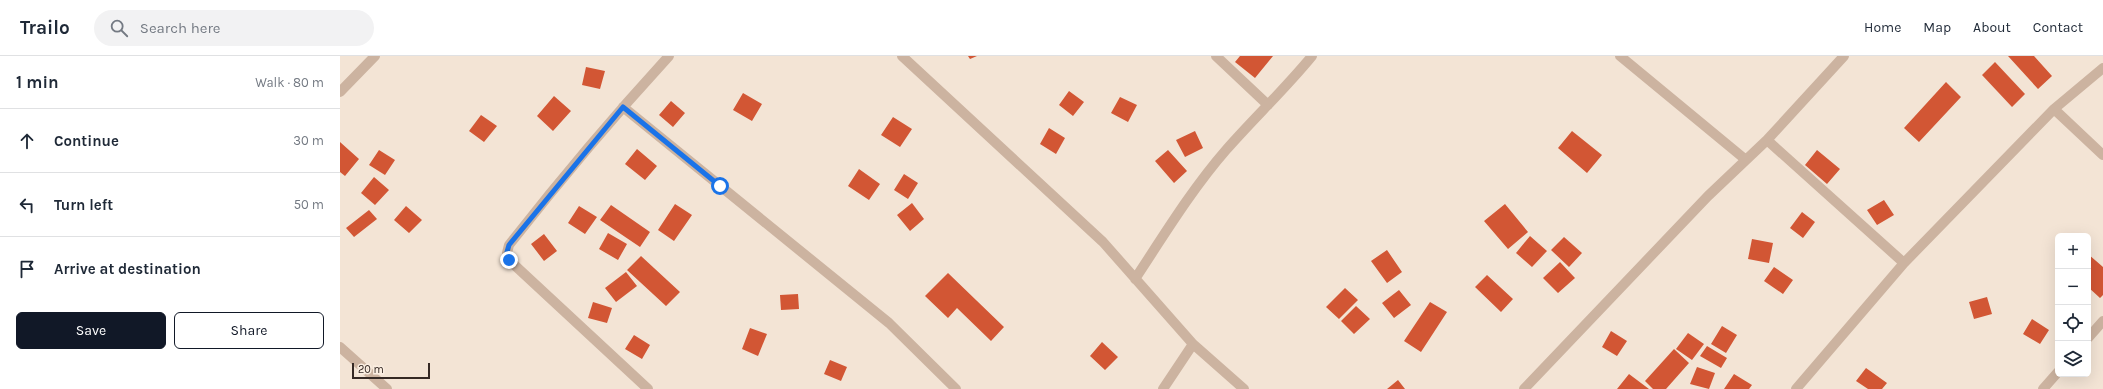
<!DOCTYPE html>
<html lang="en">
<head>
<meta charset="utf-8">
<style>
	:root { --surface:#fff; --page:#f2f2f3; --text:#1f2937; --muted:#747a83; --line:#e0e1e3; --accent:#111827 }
	body { margin:0; font-family:Karla,sans-serif; background:var(--page); color:var(--text) }
	.controls { position:absolute; right:12px; bottom:12px; display:grid; overflow:hidden; border-radius:6px; box-shadow:0 4px 16px #0002 }
	.controls button { width:36px; height:36px; display:grid; place-items:center; padding:0; border:0; border-bottom:1px solid var(--line); background:var(--surface); color:var(--text); font:20px sans-serif }
	.scale { position:absolute; left:12px; bottom:10px; width:78px; box-sizing:border-box; padding-left:4px; border:2px solid #352924; border-top:0; font-size:11px; line-height:14px; white-space:nowrap; color:#352924; -webkit-text-stroke:3px #fbeee1; paint-order:stroke }
	.stop { position:absolute; width:12px; height:12px; margin:-9px; border:3px solid #1a73e8; border-radius:50%; background:#fff }
	.stop.end { background:#1a73e8; border-color:#fff; box-shadow:0 1px 4px #0008 }
	.list { margin:0; padding:0; list-style:none }
	h2 { display:flex; justify-content:space-between; align-items:center; height:52px; margin:0; padding:0 16px; font-size:17px }
	h2 small { font-size:13px; font-weight:400; color:var(--muted) }
	.list li { display:grid; grid-template-columns:26px 1fr auto; gap:12px; align-items:center; box-sizing:border-box; height:64px; padding:0 16px; border-top:1px solid var(--line) }
	.list b { display:block; font-size:15px; white-space:nowrap }
	.list em { font-size:13px; font-style:normal; color:var(--muted) }
	.actions { display:flex; gap:8px; padding:12px 16px }
	.actions a { flex:1; padding:9px 0; border:1px solid var(--accent); border-radius:6px; text-align:center; font-size:14px; color:var(--accent) }
	.actions .main { background:var(--accent); color:#fff }
	.icon { flex:none; width:22px; height:22px; fill:none; stroke:currentColor; stroke-width:2; stroke-linecap:round; stroke-linejoin:round }
	.map { position:relative; flex:none; width:1763px; height:333px; overflow:hidden }
	header { display:flex; align-items:center; gap:24px; box-sizing:border-box; height:56px; padding:0 20px; background:var(--surface); border-bottom:1px solid var(--line) }
	header strong { font-size:19px }
	nav { display:flex; gap:22px; margin-inline-start:auto; font-size:14px }
	.search { width:280px; height:36px; background:var(--page); display:flex; align-items:center; gap:10px; box-sizing:border-box; padding:0 14px; border-radius:22px; color:var(--muted); font-size:15px }
	main { display:flex }
	aside { flex:1; background:var(--surface) }
	.map>svg:first-child { display:block }
</style>
</head>
<body>
<header>
<strong>Trailo</strong>
<div class="search"><svg class="icon" aria-label="search" viewBox="0 0 24 24"><circle cx="10" cy="10" r="6"/><path d="M15 15l6 6"/></svg>Search here</div>
<nav><a>Home</a><a>Map</a><a>About</a><a>Contact</a></nav>
</header>
<main>
<aside>
<h2>1 min<small>Walk · 80 m</small></h2>
<ul class="list">
<li><svg class="icon" aria-label="ahead" viewBox="0 0 24 24"><path d="M12 20V5M6 11l6-6 6 6"/></svg><div><b>Continue</b></div><em>30 m</em></li>
<li><svg class="icon" aria-label="left" viewBox="0 0 24 24"><path d="M17 20v-9H6M10 6l-5 5 5 5"/></svg><div><b>Turn left</b></div><em>50 m</em></li>
<li><svg class="icon" aria-label="arrive" viewBox="0 0 24 24"><path d="M6 21V4h12l-3 4 3 4H6"/></svg><div><b>Arrive at destination</b></div></li>
</ul>
<div class="actions"><a class="main">Save</a><a>Share</a></div>
</aside>
<div class="map">
<svg width="1763" height="333" viewBox="0 0 1763 333">
	<rect width="100%" height="100%" fill="#f3e4d5"/>
	<path fill="#d25634" d="M 628,0 L 637,0 L 630,3 Z
		M 900,0 L 933,0 L 915,22 L 895,6 Z
		M 1668,0 L 1694,0 L 1712,20 L 1698,33 Z
		M 1655,6 L 1685,38 L 1672,51 L 1642,19 Z
		M 246,11 L 265,15 L 260,33 L 242,29 Z
		M 1606,26 L 1621,41 L 1579,86 L 1564,72 Z
		M 729,35 L 744,46 L 733,60 L 719,49 Z
		M 403,37 L 422,48 L 412,65 L 393,54 Z
		M 214,40 L 231,55 L 213,75 L 197,60 Z
		M 780,41 L 797,49 L 788,66 L 771,57 Z
		M 331,45 L 345,57 L 333,71 L 319,59 Z
		M 141,59 L 157,70 L 144,86 L 129,75 Z
		M 553,61 L 572,73 L 560,91 L 541,79 Z
		M 709,72 L 725,82 L 716,98 L 700,88 Z
		M 855,75 L 863,92 L 845,101 L 836,84 Z
		M 1232,75 L 1262,99 L 1247,117 L 1218,92 Z
		M 0,86 L 19,103 L 5,120 L 0,116 Z
		M 297,93 L 317,110 L 305,124 L 285,108 Z
		M 39,94 L 55,104 L 45,119 L 29,109 Z
		M 828,94 L 847,115 L 834,127 L 815,105 Z
		M 1477,94 L 1500,113 L 1487,128 L 1465,109 Z
		M 519,113 L 540,128 L 529,144 L 508,130 Z
		M 564,118 L 578,127 L 568,143 L 554,134 Z
		M 34,121 L 49,134 L 35,149 L 21,137 Z
		M 1544,144 L 1554,159 L 1537,169 L 1527,154 Z
		M 572,147 L 584,163 L 570,175 L 557,159 Z
		M 335,148 L 352,159 L 334,185 L 318,174 Z
		M 1165,148 L 1188,176 L 1168,193 L 1144,165 Z
		M 271,149 L 310,176 L 300,191 L 260,164 Z
		M 66,150 L 82,164 L 69,177 L 54,164 Z
		M 239,150 L 257,161 L 245,178 L 228,167 Z
		M 29,154 L 37,163 L 14,181 L 6,172 Z
		M 1462,156 L 1475,166 L 1463,182 L 1450,172 Z
		M 268,177 L 287,188 L 278,204 L 259,193 Z
		M 204,178 L 217,195 L 204,205 L 191,188 Z
		M 1190,180 L 1207,195 L 1192,211 L 1176,197 Z
		M 1224,181 L 1242,197 L 1229,211 L 1211,194 Z
		M 1412,183 L 1433,187 L 1429,207 L 1408,203 Z
		M 1047,194 L 1062,216 L 1047,227 L 1031,205 Z
		M 1748,198 L 1763,211 L 1763,239 L 1760,242 L 1748,231 Z
		M 301,200 L 340,236 L 326,250 L 287,214 Z
		M 1220,206 L 1235,222 L 1218,237 L 1203,222 Z
		M 1434,211 L 1453,224 L 1443,238 L 1424,225 Z
		M 286,216 L 297,230 L 276,246 L 265,232 Z
		M 608,217 L 664,271 L 651,285 L 617,252 L 608,262 L 585,240 Z
		M 1147,219 L 1173,243 L 1161,256 L 1135,231 Z
		M 1005,232 L 1018,244 L 999,263 L 986,251 Z
		M 1059,234 L 1071,249 L 1054,262 L 1042,247 Z
		M 458,238 L 459,253 L 441,254 L 440,239 Z
		M 1647,241 L 1652,258 L 1634,263 L 1629,246 Z
		M 253,246 L 272,252 L 267,267 L 248,262 Z
		M 1090,246 L 1107,256 L 1081,296 L 1064,285 Z
		M 1016,250 L 1030,263 L 1014,278 L 1001,265 Z
		M 1692,263 L 1709,274 L 1700,288 L 1683,278 Z
		M 1382,270 L 1397,279 L 1386,297 L 1371,288 Z
		M 410,272 L 427,278 L 418,300 L 402,293 Z
		M 1271,275 L 1287,285 L 1277,300 L 1262,291 Z
		M 1348,277 L 1364,288 L 1352,304 L 1336,293 Z
		M 294,279 L 310,289 L 302,303 L 285,293 Z
		M 762,286 L 778,301 L 765,314 L 750,300 Z
		M 1367,290 L 1387,302 L 1381,312 L 1360,300 Z
		M 1334,293 L 1349,307 L 1326,333 L 1313,333 L 1305,325 Z
		M 490,304 L 507,311 L 501,325 L 484,318 Z
		M 1357,311 L 1375,317 L 1369,333 L 1350,328 Z
		M 1526,312 L 1547,327 L 1542,333 L 1528,333 L 1516,325 Z
		M 1289,318 L 1309,333 L 1277,333 Z
		M 1394,318 L 1412,329 L 1409,333 L 1384,333 Z
		M 1058,324 L 1065,333 L 1047,333 Z"/>
	<g fill="none" stroke-linecap="round" stroke-linejoin="round">
		<path stroke="#ccb3a0" stroke-width="10" d="M 562,0 L 763,186 L 853,288 L 904,333
			M 876,0 L 928,49
			M 1280,0 L 1406,104
			M 0,36 L 35,0
			M 283,51 L 549,267 L 616,333
			M 1714,53 L 1763,99
			M 1427,84 L 1564,207
			M 795,223 C 824,179 852,133 886,94 C 914,62 945,33 972,0
			M 1748,282 L 1763,265
			M 0,291 L 47,333
			M 308,333 L 169,204 L 167,197 L 169,189 C 220,124 273,61 329,0
			M 823,333 L 853,288
			M 1184,333 L 1368,140 L 1427,84 L 1504,0
			M 1456,333 L 1564,207 L 1714,53 L 1763,12
			M 1703,333 L 1718,316"/>
	</g>
	<g fill="none" stroke-linecap="round" stroke-linejoin="round">
		<path stroke="#1a73e8" stroke-width="5" d="M 169,204 L 167,196 L 169,189 L 283,51 L 380,130"/>
	</g>
</svg>
<div class="controls">
<button>+</button>
<button>−</button>
<button><svg class="icon" aria-label="locate" viewBox="0 0 24 24"><circle cx="12" cy="12" r="6"/><path d="M12 2v4M12 18v4M2 12h4M18 12h4"/></svg></button>
<button><svg class="icon" aria-label="layers" viewBox="0 0 24 24"><path d="M12 4l9 5-9 5-9-5zM3 14l9 5 9-5"/></svg></button>
</div>
<div class="scale">20 m</div>
<div class="stop" style="left:380px;top:130px"></div>
<div class="stop end" style="left:169px;top:204px"></div>
</div>
</main>
</body>
</html>
